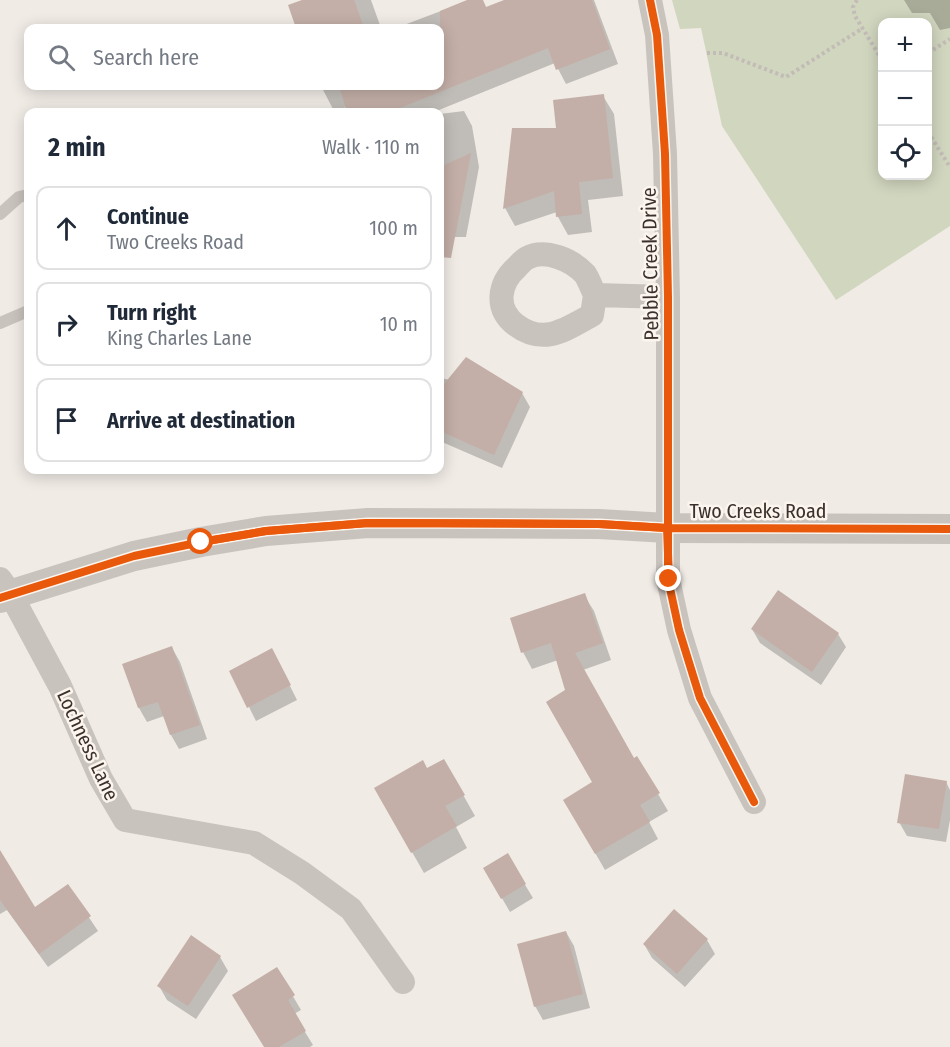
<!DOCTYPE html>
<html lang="en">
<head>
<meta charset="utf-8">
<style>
	:root { --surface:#fff; --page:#f6f6f7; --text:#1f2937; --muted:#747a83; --line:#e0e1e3 }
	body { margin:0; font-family:"Fira Sans Condensed",sans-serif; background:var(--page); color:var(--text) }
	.controls { position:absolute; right:18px; top:18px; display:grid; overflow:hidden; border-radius:12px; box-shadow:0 3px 15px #0003 }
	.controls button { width:54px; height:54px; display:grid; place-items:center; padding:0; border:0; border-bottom:2px solid var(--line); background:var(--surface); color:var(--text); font:30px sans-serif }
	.stop { position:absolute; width:18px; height:18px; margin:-14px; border:4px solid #ea580c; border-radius:50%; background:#fff }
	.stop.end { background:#ea580c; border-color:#fff; box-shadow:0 2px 6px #0008 }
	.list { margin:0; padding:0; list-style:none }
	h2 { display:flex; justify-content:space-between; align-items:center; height:78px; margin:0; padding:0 24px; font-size:26px }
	h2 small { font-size:20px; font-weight:400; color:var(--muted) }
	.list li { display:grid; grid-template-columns:39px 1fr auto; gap:18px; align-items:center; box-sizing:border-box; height:84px; margin:0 12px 12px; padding:0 12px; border:2px solid var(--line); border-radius:12px }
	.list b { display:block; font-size:22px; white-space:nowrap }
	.list p { margin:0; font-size:20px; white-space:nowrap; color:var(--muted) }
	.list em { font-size:20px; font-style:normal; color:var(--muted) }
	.icon { flex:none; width:33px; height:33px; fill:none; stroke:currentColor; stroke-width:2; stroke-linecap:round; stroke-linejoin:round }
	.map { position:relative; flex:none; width:950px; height:1047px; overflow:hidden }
	.search { position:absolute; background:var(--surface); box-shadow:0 3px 15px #0003; left:24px; top:24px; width:420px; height:66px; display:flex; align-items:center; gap:15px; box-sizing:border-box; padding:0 21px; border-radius:12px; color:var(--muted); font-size:22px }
	.panel { position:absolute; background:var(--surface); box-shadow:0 3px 15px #0003; left:24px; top:108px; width:420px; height:366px; border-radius:12px }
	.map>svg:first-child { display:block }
</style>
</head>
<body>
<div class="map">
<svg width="950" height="1047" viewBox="0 0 950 1047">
	<rect width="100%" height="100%" fill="#f0ebe5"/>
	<path fill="#d1d6bf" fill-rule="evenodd" d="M 672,0 L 950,0 L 950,226 L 836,300 L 722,126 L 701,28 L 680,29 ZM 882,22 L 928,22 L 928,176 L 882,176 Z"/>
	<path fill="#0003" d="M 307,0 L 371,0 L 381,28 L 298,28 L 290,6 Z
		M 470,0 L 482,0 L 487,9 L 508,0 L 594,0 L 618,64 L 566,84 L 555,63 L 434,112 L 349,112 L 347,107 L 334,111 L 321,86 L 440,86 L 440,28 L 396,28 Z
		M 904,0 L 950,0 L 950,28 L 940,30 L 930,13 L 912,13 Z
		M 603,96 L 614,114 L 623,196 L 588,200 L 592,232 L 568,235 L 558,217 L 557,212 L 515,226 L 505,208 L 513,130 L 558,130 Z
		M 464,111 L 472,126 L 479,167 L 466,237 L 440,237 L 440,114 Z
		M 440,378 L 522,393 L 530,407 L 502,468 L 442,442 L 440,450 Z
		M 584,595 L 594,611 L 611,660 L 583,670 L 634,760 L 637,758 L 668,811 L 649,822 L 658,839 L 605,870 L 565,801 L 594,783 L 558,660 L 532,669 L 523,652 Z
		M 752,629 L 838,634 L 846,647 L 821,685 L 760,643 Z
		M 172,648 L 180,662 L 207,739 L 179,749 L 171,735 L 164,716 L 147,722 L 139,708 L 124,665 Z
		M 279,664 L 297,700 L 256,721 L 249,707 Z
		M 444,761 L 475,816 L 456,827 L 467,848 L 424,873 L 376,789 L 427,770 Z
		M 946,782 L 950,790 L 950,820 L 946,842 L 907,836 L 899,822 Z
		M 507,855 L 533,898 L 510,912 L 485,869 Z
		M 0,857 L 35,910 L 68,886 L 98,931 L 48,967 L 7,910 L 0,914 Z
		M 674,911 L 707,940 L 715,954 L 685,987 L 652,958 L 644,944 Z
		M 566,932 L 574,946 L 590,1008 L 543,1020 L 535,1006 Z
		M 220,957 L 228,971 L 196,1019 L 167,1000 L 159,986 Z
		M 277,969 L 301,1010 L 294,1014 L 313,1045 L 310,1047 L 265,1047 Z"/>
	<path fill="#c3afa7" d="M 302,0 L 354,0 L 364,28 L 296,28 L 288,5 Z
		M 467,0 L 483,0 L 486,7 L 504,0 L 592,0 L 610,49 L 556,70 L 548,48 L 390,112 L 347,112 L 339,86 L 440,86 L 440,11 Z
		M 604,94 L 613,178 L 579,182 L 582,214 L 556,217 L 554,191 L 503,209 L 512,128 L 556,128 L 553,100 Z
		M 471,153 L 451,258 L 440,257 L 440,167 Z
		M 466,357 L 523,392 L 494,455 L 440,431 L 440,389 Z
		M 778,590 L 839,633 L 812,672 L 751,629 Z
		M 585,593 L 603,643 L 575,653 L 634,758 L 637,756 L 660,793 L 640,805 L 650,822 L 595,854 L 563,800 L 592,782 L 546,702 L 565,690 L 551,643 L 521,653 L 510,618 Z
		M 172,646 L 200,725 L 170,735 L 158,702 L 138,708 L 122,664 Z
		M 272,648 L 291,685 L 247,708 L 229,671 Z
		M 444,759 L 465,795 L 445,806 L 457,826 L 411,853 L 374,788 L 423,760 L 427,768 Z
		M 905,774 L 947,781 L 939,829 L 897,823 Z
		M 0,850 L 35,907 L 68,884 L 91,916 L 39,954 L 0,900 Z
		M 508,853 L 526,884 L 501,899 L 483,868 Z
		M 674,909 L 708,939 L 677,974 L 643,944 Z
		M 566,931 L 583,994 L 534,1007 L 517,944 Z
		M 191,935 L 221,956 L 188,1006 L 157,986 Z
		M 277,967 L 295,995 L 288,1000 L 306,1031 L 279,1047 L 264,1047 L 232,995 Z"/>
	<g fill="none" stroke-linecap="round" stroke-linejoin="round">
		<path stroke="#c2bbb6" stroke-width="4" stroke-dasharray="3 3" stroke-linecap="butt" d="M 857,0 L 853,7 L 855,16 L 882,60
			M 707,53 L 723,53 L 786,77 L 863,28
			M 928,53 L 950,39
			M 928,132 L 950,167"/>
		<path stroke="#c9c3be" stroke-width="12" d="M 0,214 L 19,197 L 28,195
			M 0,323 L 28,311"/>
		<path stroke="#c9c3be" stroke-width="24" d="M 650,0 L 657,35 L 665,154 L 668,297 L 668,579 L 679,630 L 700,698 L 754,802
			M 595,295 C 592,289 589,280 585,274 C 572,260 545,248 527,258 C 523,260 520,264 517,267 C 498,284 495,309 516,325 C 544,346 566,329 592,315 L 595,295 L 668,297
			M 0,579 L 10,593 L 60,686 L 101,779 L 125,820 L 254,843 L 302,873 L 351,909 L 403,982"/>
		<path stroke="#c9c3be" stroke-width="30" d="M 0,598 L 134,556 L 201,542 L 266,531 L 368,523 L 599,524 L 667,528 L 950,529"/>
		<defs>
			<path id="cycleway" d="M 650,0 L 657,35 L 665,154 L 668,297 L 668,579 L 679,630 L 700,698 L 754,802
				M 0,598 L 134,556 L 201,542 L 266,531 L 368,523 L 599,524 L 667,528 L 950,529"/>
		</defs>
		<use href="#cycleway" stroke="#fbf5ee" stroke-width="11"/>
		<use href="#cycleway" stroke="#e8590c" stroke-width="8"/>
	</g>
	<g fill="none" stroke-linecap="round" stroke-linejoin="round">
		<path stroke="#ea580c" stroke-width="8" d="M 201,542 L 266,531 L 368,523 L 599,524 L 667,528 L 669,579"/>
	</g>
	<g text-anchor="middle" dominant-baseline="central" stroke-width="5" stroke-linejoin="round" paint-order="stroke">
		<g font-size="20" fill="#3b302b" stroke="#fbf5ee">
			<text transform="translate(650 264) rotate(-91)">Pebble Creek Drive</text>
			<text x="758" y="511">Two Creeks Road</text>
			<text transform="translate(88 745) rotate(65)">Lochness Lane</text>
		</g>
	</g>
</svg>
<div class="controls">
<button>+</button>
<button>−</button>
<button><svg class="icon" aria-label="locate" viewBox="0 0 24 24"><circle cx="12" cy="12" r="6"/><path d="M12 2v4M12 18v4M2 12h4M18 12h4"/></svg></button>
</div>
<div class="stop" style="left:201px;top:542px"></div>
<div class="stop end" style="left:669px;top:579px"></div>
<div class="search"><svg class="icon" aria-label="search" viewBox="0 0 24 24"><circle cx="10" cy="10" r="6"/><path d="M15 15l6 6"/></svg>Search here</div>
<section class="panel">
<h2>2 min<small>Walk · 110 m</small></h2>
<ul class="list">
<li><svg class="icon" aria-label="ahead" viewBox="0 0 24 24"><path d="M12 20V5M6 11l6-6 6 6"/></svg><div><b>Continue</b><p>Two Creeks Road</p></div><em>100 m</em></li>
<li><svg class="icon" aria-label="right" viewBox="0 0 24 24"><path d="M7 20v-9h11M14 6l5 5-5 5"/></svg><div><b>Turn right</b><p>King Charles Lane</p></div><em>10 m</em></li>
<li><svg class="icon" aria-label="arrive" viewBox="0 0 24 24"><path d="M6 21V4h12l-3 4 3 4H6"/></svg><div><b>Arrive at destination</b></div></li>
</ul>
</section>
</div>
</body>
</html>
